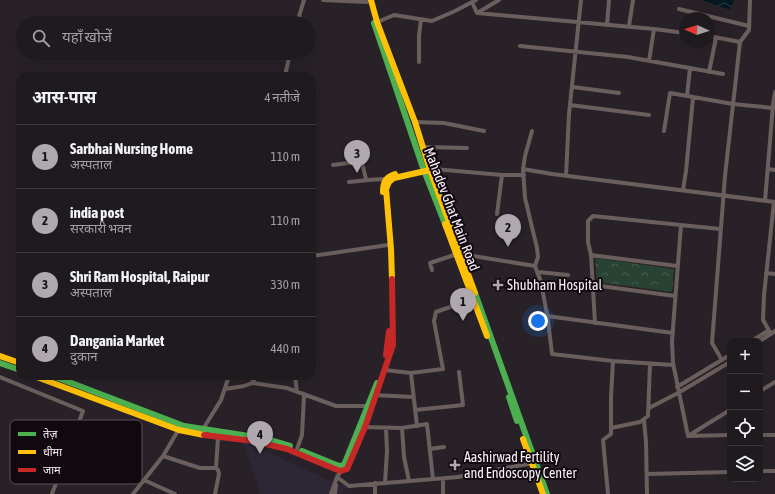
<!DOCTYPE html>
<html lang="hi">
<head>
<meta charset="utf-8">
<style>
	:root { --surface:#1e1a1e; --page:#262327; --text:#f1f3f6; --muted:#a1a1a4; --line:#3c383c; --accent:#b0a8b0 }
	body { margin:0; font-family:"Asap Condensed","Noto Sans Devanagari",sans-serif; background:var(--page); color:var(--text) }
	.controls { position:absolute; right:12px; bottom:12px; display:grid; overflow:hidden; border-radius:8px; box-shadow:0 4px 16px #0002 }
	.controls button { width:36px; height:36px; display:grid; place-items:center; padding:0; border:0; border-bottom:1px solid var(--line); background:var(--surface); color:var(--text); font:20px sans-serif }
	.compass { position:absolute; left:679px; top:12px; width:36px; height:36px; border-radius:50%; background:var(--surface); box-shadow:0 4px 16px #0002; rotate:273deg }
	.you { position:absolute; left:538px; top:321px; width:14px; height:14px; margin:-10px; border:3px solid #fff; border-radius:50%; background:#1a73e8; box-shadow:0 0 0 6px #1a73e833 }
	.badge { display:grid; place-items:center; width:26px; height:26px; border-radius:50%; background:var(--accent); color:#111; font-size:13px; font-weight:700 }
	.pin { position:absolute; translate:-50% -33px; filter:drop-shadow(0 1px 2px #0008) }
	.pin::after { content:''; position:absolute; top:21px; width:14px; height:12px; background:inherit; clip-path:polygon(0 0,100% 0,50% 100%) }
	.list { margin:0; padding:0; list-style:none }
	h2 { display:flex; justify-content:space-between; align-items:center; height:52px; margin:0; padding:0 16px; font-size:17px }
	h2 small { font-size:13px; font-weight:400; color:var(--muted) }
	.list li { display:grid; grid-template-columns:26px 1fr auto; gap:12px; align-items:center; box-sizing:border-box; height:64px; padding:0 16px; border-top:1px solid var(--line) }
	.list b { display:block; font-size:15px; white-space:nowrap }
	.list p { margin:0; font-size:13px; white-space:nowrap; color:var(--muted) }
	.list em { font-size:13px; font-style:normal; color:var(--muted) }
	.icon { flex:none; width:22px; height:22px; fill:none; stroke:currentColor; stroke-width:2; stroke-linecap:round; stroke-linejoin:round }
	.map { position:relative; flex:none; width:775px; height:494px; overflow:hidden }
	.search { position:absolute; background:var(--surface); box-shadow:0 4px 16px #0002; left:16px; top:16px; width:300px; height:44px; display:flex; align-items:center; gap:10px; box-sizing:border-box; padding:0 14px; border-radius:22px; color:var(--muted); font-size:15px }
	.panel { position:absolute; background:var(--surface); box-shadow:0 4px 16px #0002; left:16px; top:72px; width:300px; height:308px; border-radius:12px }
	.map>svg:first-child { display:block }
</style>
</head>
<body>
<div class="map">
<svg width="775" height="494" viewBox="0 0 775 494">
	<defs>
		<pattern id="park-crowns" width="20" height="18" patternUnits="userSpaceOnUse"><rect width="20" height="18" fill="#284233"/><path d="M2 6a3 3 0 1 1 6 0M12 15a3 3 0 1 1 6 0" fill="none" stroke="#485e51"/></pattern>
		<pattern id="water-waves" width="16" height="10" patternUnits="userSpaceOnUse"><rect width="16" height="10" fill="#051922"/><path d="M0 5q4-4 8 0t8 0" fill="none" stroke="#2a3b43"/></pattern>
	</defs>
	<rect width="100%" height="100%" fill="#282228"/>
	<path fill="#2d2635" d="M 242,440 L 328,480 L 349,486 L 341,494 L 260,494 Z"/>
	<path fill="url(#park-crowns)" d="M 595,258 L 674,269 L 672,292 L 597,282 Z"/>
	<path fill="url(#water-waves)" d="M 702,0 L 734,0 L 730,10 Z"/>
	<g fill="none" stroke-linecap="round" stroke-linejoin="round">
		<path stroke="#6b5f5d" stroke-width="4" d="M 323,0 L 367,2
			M 472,2 L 477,13
			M 679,9 L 749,26
			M 477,13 L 654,29 L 685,33
			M 477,13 L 499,0
			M 297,23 L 304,0
			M 375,23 L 394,15 L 432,21 L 455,11 L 476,0
			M 607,25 L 609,0
			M 629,26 L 633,0
			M 709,36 L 740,42
			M 520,46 L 628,57 L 723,74
			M 649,61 L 654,29
			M 419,62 L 419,36 L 421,19
			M 709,72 L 716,38
			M 285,76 L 290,53
			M 573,87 L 619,93
			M 687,96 L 690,68
			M 570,105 L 649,115
			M 415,122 L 444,123 L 484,131
			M 532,131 L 525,156 L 523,169 L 525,198 L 537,248 L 538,257 L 535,266 L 541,282 L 548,320 L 552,354 L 613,361 L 673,365
			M 664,131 L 670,93 L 733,104 L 773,108
			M 423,147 L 467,148
			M 333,165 L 356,162 L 362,163 L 366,179
			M 434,169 L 502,175 L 524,175
			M 523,169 L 552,174 L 775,202
			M 768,169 L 775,170
			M 566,176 L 569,114 L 581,0
			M 349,182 C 361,181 372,179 385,179
			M 683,190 L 686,171 L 693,98
			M 765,201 L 773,105 L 775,92
			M 497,214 L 502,175
			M 681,225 L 672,341 L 673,363 L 688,436 L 730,435
			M 591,255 L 588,242 L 588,221 L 593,216 L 720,229
			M 312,256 L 388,245
			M 432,270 L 430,263 L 457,254 L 461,254 L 535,266
			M 538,272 L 568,275
			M 766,273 L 775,274
			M 593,285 L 675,296
			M 547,316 L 673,333
			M 595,323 L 591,255 L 677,266
			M 771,334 L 763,320 L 764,295 L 774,202
			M 752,341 L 769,330
			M 760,341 L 775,331
			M 722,360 L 712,343 L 725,176 L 740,42 L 749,30 L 750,0
			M 385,370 L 411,373 L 443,369 L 434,321 L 436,312 L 473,299
			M 411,373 L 417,426
			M 295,376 L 297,392
			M 0,377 L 83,411 L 52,494
			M 252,383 L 256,376
			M 677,387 L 730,355
			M 225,389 L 244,386 L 252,383 L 287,388 L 336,406 L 368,406
			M 760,391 L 775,382
			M 374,395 L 413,397
			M 649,408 L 678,393 L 730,362
			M 415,410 L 463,405 L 459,372
			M 644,420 L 646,442 L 647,494
			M 363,427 L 402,428 L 427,424 L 433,479
			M 402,428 L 404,457 L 409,481
			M 611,428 L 640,422 L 648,416 L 650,364
			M 203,429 L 221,400 L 229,376
			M 760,435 L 775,435
			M 688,436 L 730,410
			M 297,449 L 302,435 L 304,395
			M 430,449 L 444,447
			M 163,456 L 200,468 L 216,468 L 218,470 L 219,474 L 215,494
			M 216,468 L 218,437
			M 340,469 L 341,471 L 337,477 L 349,486 L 458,477 L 533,463
			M 760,471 L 775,471
			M 647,474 L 730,472
			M 443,478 L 443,494
			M 144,480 L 175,494
			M 375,483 L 375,494
			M 385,483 L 387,451 L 386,429
			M 133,494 L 163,456 L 179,429
			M 331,494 L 337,477
			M 335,494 L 336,485
			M 608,494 L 603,440 L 611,434 L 611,397 L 613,361"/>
		<path stroke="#4caf50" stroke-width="6" d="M 374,23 L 423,168 L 445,224
			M 475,293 L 547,494
			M 0,363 L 20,370
			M 53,376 L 184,426 L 263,438 L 290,446
			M 509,397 L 517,421
			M 302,451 L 339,466 L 344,465 L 377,383"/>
		<path stroke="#ffc107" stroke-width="6" d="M 371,0 L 377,22 L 415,122 L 430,170 L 475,293
			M 383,192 C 383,183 385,177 395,174
			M 445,224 L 487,336
			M 392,279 L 391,249 L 386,189 L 389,182 L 394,178 L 430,170
			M 0,356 L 20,363
			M 34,376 L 179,430 L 204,435
			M 523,439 L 543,494"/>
		<path stroke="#c62828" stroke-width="6" d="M 386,355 L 389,331
			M 204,435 L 253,441 L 287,449 L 335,469 L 341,471 L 347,469 L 365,427 L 393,345 L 392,279"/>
	</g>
	<g fill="#b0a8b0" stroke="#100a10" stroke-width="1.5">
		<path d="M496 279h4v4h4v4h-4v4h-4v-4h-4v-4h4z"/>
		<path d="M453 459h4v4h4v4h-4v4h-4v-4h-4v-4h4z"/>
	</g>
	<g text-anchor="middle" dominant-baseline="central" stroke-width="4" stroke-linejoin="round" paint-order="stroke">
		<g font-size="14" fill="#faf0f9" stroke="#100a10">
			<text transform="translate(452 209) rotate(69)">Mahadev Ghat Main Road</text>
		</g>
		<g font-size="14" fill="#faf0f9" stroke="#100a10" text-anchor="start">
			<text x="507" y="285">Shubham Hospital</text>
			<text x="464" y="457">Aashirwad Fertility<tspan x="464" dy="16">and Endoscopy Center</tspan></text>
		</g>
	</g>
	<rect x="10" y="420" width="132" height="64" rx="6" fill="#100a10" stroke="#564f56" stroke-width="1"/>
	<rect x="18" y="432" width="18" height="4" fill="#4caf50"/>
	<rect x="18" y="450" width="18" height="4" fill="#ffc107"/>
	<rect x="18" y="468" width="18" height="4" fill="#c62828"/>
	<g font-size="11" fill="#faf0f9">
		<text x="43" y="438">तेज़</text>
		<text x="43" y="456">धीमा</text>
		<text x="43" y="474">जाम</text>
	</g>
</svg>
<div class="controls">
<button>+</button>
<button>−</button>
<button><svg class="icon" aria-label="locate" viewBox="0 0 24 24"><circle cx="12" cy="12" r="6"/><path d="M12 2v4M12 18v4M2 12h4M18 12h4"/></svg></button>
<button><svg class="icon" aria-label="layers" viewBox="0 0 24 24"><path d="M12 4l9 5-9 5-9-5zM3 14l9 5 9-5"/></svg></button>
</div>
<svg class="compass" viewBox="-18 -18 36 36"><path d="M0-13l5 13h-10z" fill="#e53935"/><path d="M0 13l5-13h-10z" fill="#a1a1a4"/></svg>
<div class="you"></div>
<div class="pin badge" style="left:463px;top:321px">1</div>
<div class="pin badge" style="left:508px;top:247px">2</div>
<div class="pin badge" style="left:357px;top:173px">3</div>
<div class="pin badge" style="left:260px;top:454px">4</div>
<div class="search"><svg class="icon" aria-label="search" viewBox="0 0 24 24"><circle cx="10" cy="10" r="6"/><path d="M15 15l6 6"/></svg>यहाँ खोजें</div>
<section class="panel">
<h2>आस-पास<small>4 नतीजे</small></h2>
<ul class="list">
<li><span class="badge">1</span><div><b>Sarbhai Nursing Home</b><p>अस्पताल</p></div><em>110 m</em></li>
<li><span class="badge">2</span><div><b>india post</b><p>सरकारी भवन</p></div><em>110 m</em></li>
<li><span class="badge">3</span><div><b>Shri Ram Hospital, Raipur</b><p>अस्पताल</p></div><em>330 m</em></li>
<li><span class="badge">4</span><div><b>Dangania Market</b><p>दुकान</p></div><em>440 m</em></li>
</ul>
</section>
</div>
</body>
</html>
